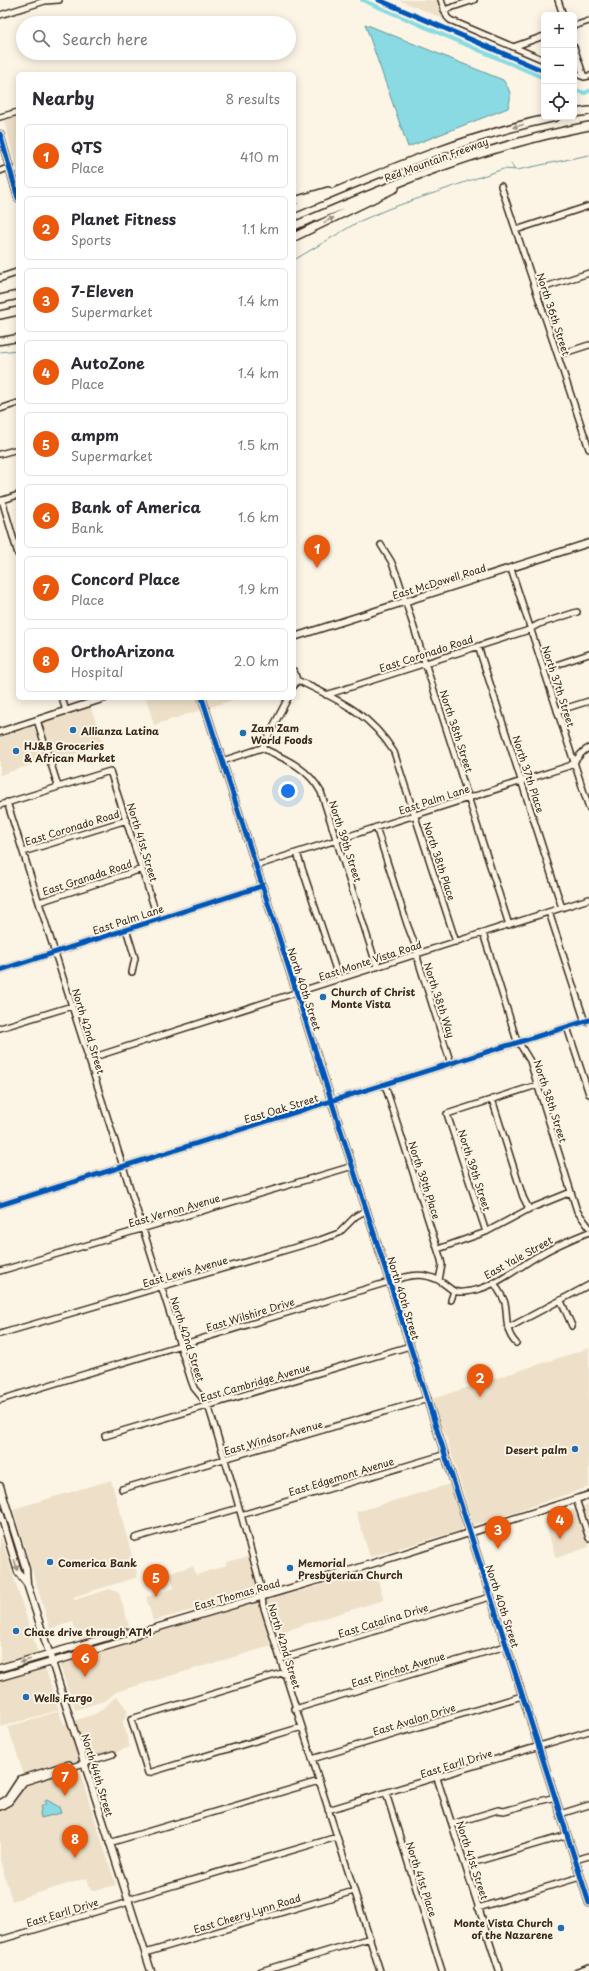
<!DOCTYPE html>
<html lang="en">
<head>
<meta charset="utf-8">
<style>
	:root { --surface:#fff; --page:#f7f7f7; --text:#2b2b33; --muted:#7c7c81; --line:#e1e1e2; --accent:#ea580c }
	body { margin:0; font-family:"Playpen Sans",sans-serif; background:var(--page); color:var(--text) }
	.controls { position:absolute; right:12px; top:12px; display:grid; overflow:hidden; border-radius:6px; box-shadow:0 2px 10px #0003 }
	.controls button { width:36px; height:36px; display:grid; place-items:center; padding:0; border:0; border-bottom:1px solid var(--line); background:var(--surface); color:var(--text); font:20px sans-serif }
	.you { position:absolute; left:288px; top:791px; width:14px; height:14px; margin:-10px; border:3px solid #fff; border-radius:50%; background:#1a73e8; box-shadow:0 0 0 6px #1a73e833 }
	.badge { display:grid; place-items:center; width:26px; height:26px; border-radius:50%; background:var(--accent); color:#fff; font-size:13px; font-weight:700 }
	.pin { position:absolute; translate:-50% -33px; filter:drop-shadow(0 1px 2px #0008) }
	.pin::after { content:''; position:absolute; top:21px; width:14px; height:12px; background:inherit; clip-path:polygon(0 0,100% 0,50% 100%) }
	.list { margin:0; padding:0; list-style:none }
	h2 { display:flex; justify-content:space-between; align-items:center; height:52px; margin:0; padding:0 16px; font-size:17px }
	h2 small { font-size:13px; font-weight:400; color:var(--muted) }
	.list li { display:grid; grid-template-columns:26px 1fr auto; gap:12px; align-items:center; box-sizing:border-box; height:64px; margin:0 8px 8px; padding:0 8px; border:1px solid var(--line); border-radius:6px }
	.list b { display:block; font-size:15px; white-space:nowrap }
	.list p { margin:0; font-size:13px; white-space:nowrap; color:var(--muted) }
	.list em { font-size:13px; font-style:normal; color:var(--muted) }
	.icon { flex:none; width:22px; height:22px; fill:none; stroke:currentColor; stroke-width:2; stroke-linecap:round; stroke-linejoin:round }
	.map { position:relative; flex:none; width:589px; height:1971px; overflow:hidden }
	.search { position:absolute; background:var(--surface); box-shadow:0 2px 10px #0003; left:16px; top:16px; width:280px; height:44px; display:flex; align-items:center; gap:10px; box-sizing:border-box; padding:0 14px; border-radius:22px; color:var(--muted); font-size:15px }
	.panel { position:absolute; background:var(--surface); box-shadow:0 2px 10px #0003; left:16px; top:72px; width:280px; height:628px; border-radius:6px }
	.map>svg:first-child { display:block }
</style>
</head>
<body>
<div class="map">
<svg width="589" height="1971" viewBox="0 0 589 1971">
	<rect width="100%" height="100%" fill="#fcf5e5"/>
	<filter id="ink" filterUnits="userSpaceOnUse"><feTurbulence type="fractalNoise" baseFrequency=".025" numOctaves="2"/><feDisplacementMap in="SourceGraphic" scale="8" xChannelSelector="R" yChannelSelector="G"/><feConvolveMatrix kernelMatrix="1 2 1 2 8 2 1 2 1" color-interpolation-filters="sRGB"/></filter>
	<g filter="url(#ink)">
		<path fill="#eee0c8" d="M 399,0 L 438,0 L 444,19 Z
			M 18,115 L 18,174 L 4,121 L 6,118 Z
			M 146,698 L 239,698 L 154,725 Z
			M 89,703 L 104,745 L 50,762 L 37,720 Z
			M 32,727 L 35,728 L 46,760 L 0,775 L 0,737 Z
			M 589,1348 L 589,1487 L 481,1523 L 473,1524 L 446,1436 L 440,1425 L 432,1399 Z
			M 111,1480 L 138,1577 L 73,1597 L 64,1570 L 74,1600 L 110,1589 L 119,1593 L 129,1626 L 79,1641 L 73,1622 L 50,1629 L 13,1509 Z
			M 450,1484 L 464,1526 L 461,1530 L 370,1557 L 356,1512 Z
			M 589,1504 L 589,1541 L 587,1541 L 589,1547 L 556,1558 L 544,1520 Z
			M 0,1534 L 38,1653 L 0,1664 Z
			M 250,1556 L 260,1591 L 153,1621 L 146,1597 L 174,1588 L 169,1573 L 193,1566 L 196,1575 L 227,1565 L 226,1562 Z
			M 375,1570 L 384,1600 L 301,1625 L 299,1620 L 301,1626 L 268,1636 L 271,1646 L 116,1692 L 107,1700 L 75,1710 L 59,1663 L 180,1625 Z
			M 45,1667 L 59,1710 L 0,1727 L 0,1680 Z
			M 117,1696 L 128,1711 L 123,1722 L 130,1747 L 78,1767 L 116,1885 L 91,1891 L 87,1878 L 12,1901 L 0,1860 L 0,1808 L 24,1775 L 8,1727 L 59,1711 L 64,1724 L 97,1713 Z"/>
		<path fill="#89dae2" stroke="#6a9494" d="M 365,24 L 503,80 C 511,91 512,96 508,108 L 408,147 Z
			M 47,1800 L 59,1807 L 61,1813 L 41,1818 L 40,1813 L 42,1805 L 45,1805 L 45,1801 Z"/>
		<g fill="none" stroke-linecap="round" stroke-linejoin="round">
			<path stroke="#6a9494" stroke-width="1" d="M 511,163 L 514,169
				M 294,260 L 358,222 L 388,209 L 503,169 L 517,170 L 589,155
				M 0,352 L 18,350"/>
			<path stroke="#89dae2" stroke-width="4" d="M 362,0 L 544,78
				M 574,90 L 585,93 L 589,91"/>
			<defs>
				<path id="minor" d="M 441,0 L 447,17 L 450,20 L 544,60
					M 558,0 L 563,15
					M 444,10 L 474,0
					M 0,15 L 45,1 L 59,0
					M 574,26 L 589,21
					M 513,47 L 544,36
					M 574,47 L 584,77
					M 574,73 L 584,77 L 589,76
					M 0,117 L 18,112
					M 0,171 L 10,167
					M 501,186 L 589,449
					M 516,230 L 589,206
					M 536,290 L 589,273
					M 558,355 L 589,345
					M 0,409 L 18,403
					M 0,454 L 18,449
					M 2,500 L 18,554
					M 0,501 L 18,495
					M 381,545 L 391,561 L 398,578 L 509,925
					M 511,569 L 589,808
					M 478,646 L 562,908
					M 544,669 L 589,654
					M 294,671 L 297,680 C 338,700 369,712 394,752 L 456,942
					M 294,686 L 297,680
					M 326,695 L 526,631 L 539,624 L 577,612
					M 62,698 L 66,711
					M 557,711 L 589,701
					M 37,720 L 58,786
					M 262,748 C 286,759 308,768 321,792 L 377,967
					M 222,761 L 262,748 L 288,698
					M 7,802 L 191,1380 L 194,1388 L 208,1405 L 233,1486 L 261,1587 L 263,1605 L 380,1971
					M 0,805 L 110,771 L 158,919
					M 376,827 L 407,924 L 417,950 L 418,960 L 451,1064
					M 23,852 L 127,820
					M 297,853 L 339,979
					M 255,866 L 569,766 C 577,762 579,752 589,748
					M 39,902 L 142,869
					M 549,912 L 585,1022
					M 126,929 L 135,958 L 132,972
					M 483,933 L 516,1038 L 530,1061 L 577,1211 L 589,1227
					M 0,970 L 262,886
					M 567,1027 L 589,1094
					M 0,1028 L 72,1006
					M 88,1059 L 589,899
					M 385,1085 L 441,1260 L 442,1265 L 439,1280
					M 492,1099 L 523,1197 L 529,1209
					M 0,1205 L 589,1020
					M 486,1232 L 447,1114 L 537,1085
					M 438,1249 L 486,1232 L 529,1209 L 571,1192
					M 0,1271 L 353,1166
					M 494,1282 C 497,1289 503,1296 505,1303 C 508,1316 504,1331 516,1343
					M 451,1300 L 454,1291
					M 561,1301 L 572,1326
					M 508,1328 L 589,1285
					M 0,1334 L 320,1240 L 339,1233 L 356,1216 L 367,1210
					M 0,1400 L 405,1277 C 416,1274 428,1275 438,1280 C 453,1288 450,1295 471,1291 C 495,1287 516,1269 536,1257 C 553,1247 571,1239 589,1232
					M 105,1436 L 410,1346
					M 122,1489 L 428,1399
					M 576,1499 L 589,1538
					M 241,1515 L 446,1454
					M 135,1538 L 239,1508
					M 280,1659 L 490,1597
					M 285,1672 L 131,1719 L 148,1773 L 302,1727
					M 295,1709 L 506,1646
					M 312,1759 L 522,1696
					M 437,1778 L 499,1971
					M 386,1793 L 442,1971
					M 0,1803 L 7,1799 L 20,1779 L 69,1764
					M 0,1807 L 9,1802 L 24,1782 L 113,1754
					M 328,1810 L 589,1731
					M 560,1814 L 589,1805
					M 452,1824 L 498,1810 L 504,1811 L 555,1797
					M 109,1843 L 319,1781
					M 575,1860 L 589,1856
					M 465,1865 L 567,1835
					M 128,1899 L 337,1837
					M 478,1908 L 580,1877
					M 0,1940 L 129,1902
					M 145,1953 L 354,1891
					M 261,1971 L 370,1938
					M 577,1971 L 589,1967"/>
				<path id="major" d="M 0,134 L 18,198
					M 0,278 L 18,272
					M 0,341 L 18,338
					M 294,637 L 589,543
					M 202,698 L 589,1903
					M 0,732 L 105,698
					M 0,1486 L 26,1569 L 27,1583
					M 0,1512 L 18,1572 L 27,1584 L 151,1971
					M 0,1668 L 122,1633 L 142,1632 L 349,1571 L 589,1495
					M 0,1677 L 128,1640 L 139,1633"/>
				<path id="highway" d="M 574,113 L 589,111
					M 294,201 L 328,191
					M 294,209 C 380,173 464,136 556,117
					M 294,226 C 393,184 482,146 589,126
					M 294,237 L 395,188
					M 0,299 L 18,295
					M 0,315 L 18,311"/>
			</defs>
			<use href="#minor" stroke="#3b2a1e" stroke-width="8"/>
			<use href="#major" stroke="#3b2a1e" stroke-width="9"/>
			<use href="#highway" stroke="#3b2a1e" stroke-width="10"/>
			<use href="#minor" stroke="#fcf5e5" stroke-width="5"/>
			<use href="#major" stroke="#fcf5e5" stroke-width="6"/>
			<use href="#highway" stroke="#fcf5e5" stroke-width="7"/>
			<defs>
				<path id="cycleway" d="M 379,0 L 544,71
					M 0,134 L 18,198
					M 202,698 L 589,1903
					M 0,970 L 262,886
					M 0,1205 L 589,1020"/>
			</defs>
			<use href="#cycleway" stroke="#fcf5e5" stroke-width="8"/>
			<use href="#cycleway" stroke="#0057b8" stroke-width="5"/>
		</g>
		<defs><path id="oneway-solid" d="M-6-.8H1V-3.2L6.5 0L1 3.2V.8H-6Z"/></defs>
		<g fill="#9c9082">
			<use href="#oneway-solid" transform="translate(518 126) rotate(165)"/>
			<use href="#oneway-solid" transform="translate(329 220) rotate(-26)"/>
			<use href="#oneway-solid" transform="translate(16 1565) rotate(73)"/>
			<use href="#oneway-solid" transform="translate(25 1661) rotate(164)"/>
		</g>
	</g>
	<g fill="#1f6fb2" stroke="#fcf5e5" stroke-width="1.5">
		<circle cx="73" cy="730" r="4"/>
		<circle cx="243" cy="733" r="4"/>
		<circle cx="16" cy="751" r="4"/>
		<circle cx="323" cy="997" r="4"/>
		<circle cx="575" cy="1449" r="4"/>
		<circle cx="50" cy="1562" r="4"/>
		<circle cx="290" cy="1568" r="4"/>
		<circle cx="16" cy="1631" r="4"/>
		<circle cx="26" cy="1697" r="4"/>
		<circle cx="561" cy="1928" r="4"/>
	</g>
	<g text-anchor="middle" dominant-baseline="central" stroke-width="4" stroke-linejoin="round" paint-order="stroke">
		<g font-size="10" fill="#3b2a1e" stroke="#fcf5e5">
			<text transform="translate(436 159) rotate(-20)">Red Mountain Freeway</text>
			<text transform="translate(554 314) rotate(72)">North 36th Street</text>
			<text transform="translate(439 581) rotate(-17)">East McDowell Road</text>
			<text transform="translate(426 653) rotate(-18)">East Coronado Road</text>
			<text transform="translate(559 686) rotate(72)">North 37th Street</text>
			<text transform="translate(457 731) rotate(72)">North 38th Street</text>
			<text transform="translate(529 774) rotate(72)">North 37th Place</text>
			<text transform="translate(434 799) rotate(-18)">East Palm Lane</text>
			<text transform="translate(72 827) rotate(-17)">East Coronado Road</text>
			<text transform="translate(346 841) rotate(72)">North 39th Street</text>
			<text transform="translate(143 842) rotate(73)">North 41st Street</text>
			<text transform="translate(440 861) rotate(72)">North 38th Place</text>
			<text transform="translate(87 877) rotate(-18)">East Granada Road</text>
			<text transform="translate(128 919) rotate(-18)">East Palm Lane</text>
			<text transform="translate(370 960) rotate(-18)">East Monte Vista Road</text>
			<text transform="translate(305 989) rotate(72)">North 40th Street</text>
			<text transform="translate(440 1000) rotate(72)">North 38th Way</text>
			<text transform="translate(89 1031) rotate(73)">North 42nd Street</text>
			<text transform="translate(551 1101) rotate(72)">North 38th Street</text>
			<text transform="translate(281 1108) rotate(-17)">East Oak Street</text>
			<text transform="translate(475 1170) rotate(72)">North 39th Street</text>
			<text transform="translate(425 1180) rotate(72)">North 39th Place</text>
			<text transform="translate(174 1210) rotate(-16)">East Vernon Avenue</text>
			<text transform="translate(518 1257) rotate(-29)">East Yale Street</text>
			<text transform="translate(185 1271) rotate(-16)">East Lewis Avenue</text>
			<text transform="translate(404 1298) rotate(73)">North 40th Street</text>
			<text transform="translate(250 1314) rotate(-17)">East Wilshire Drive</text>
			<text transform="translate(188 1339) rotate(72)">North 42nd Street</text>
			<text transform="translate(255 1382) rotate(-16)">East Cambridge Avenue</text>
			<text transform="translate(273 1437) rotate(-16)">East Windsor Avenue</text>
			<text transform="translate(341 1476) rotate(-17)">East Edgemont Avenue</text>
			<text transform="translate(237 1594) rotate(-16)">East Thomas Road</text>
			<text transform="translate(503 1606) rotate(72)">North 40th Street</text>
			<text transform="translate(383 1620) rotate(-17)">East Catalina Drive</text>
			<text transform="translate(285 1646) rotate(73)">North 42nd Street</text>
			<text transform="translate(398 1669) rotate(-17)">East Pinchot Avenue</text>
			<text transform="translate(414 1719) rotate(-17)">East Avalon Drive</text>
			<text transform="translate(456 1763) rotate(-17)">East Earll Drive</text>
			<text transform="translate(98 1775) rotate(73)">North 44th Street</text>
			<text transform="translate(473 1860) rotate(72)">North 41st Street</text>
			<text transform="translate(422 1879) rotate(72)">North 41st Place</text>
			<text transform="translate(62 1912) rotate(-17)">East Earll Drive</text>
			<text transform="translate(247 1913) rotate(-17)">East Cheery Lynn Road</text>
		</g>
		<g font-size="10" font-weight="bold" fill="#3b2a1e" stroke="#fcf5e5" text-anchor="start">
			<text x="251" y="727">Zam Zam<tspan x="251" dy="12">World Foods</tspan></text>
			<text x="81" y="730">Allianza Latina</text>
			<text x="24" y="745">HJ&amp;B Groceries<tspan x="24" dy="12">&amp; African Market</tspan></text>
			<text x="331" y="991">Church of Christ<tspan x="331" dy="12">Monte Vista</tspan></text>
			<text x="567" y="1449" text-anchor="end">Desert palm</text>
			<text x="58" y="1562">Comerica Bank</text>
			<text x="298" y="1562">Memorial<tspan x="298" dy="12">Presbyterian Church</tspan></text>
			<text x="24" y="1631">Chase drive through ATM</text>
			<text x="34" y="1697">Wells Fargo</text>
			<text x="553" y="1922" text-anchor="end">Monte Vista Church<tspan x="553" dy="12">of the Nazarene</tspan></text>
		</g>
	</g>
</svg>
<div class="controls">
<button>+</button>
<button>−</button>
<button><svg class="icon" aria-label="locate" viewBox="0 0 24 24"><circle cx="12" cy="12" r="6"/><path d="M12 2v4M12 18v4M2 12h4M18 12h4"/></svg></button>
</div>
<div class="you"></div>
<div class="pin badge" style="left:317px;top:568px">1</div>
<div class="pin badge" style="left:480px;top:1397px">2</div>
<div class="pin badge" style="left:498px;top:1549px">3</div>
<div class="pin badge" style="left:560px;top:1539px">4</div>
<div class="pin badge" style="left:156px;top:1597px">5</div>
<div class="pin badge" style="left:85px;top:1677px">6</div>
<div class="pin badge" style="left:65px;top:1796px">7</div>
<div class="pin badge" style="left:75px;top:1858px">8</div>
<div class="search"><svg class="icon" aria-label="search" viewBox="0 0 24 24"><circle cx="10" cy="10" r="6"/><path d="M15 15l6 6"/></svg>Search here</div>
<section class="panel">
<h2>Nearby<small>8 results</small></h2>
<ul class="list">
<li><span class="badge">1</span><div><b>QTS</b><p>Place</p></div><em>410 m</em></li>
<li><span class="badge">2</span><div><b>Planet Fitness</b><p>Sports</p></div><em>1.1 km</em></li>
<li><span class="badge">3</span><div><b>7-Eleven</b><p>Supermarket</p></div><em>1.4 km</em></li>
<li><span class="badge">4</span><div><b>AutoZone</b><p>Place</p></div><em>1.4 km</em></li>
<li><span class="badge">5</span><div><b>ampm</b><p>Supermarket</p></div><em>1.5 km</em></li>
<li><span class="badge">6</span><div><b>Bank of America</b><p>Bank</p></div><em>1.6 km</em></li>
<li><span class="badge">7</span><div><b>Concord Place</b><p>Place</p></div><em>1.9 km</em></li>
<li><span class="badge">8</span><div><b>OrthoArizona</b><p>Hospital</p></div><em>2.0 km</em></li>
</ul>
</section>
</div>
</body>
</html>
